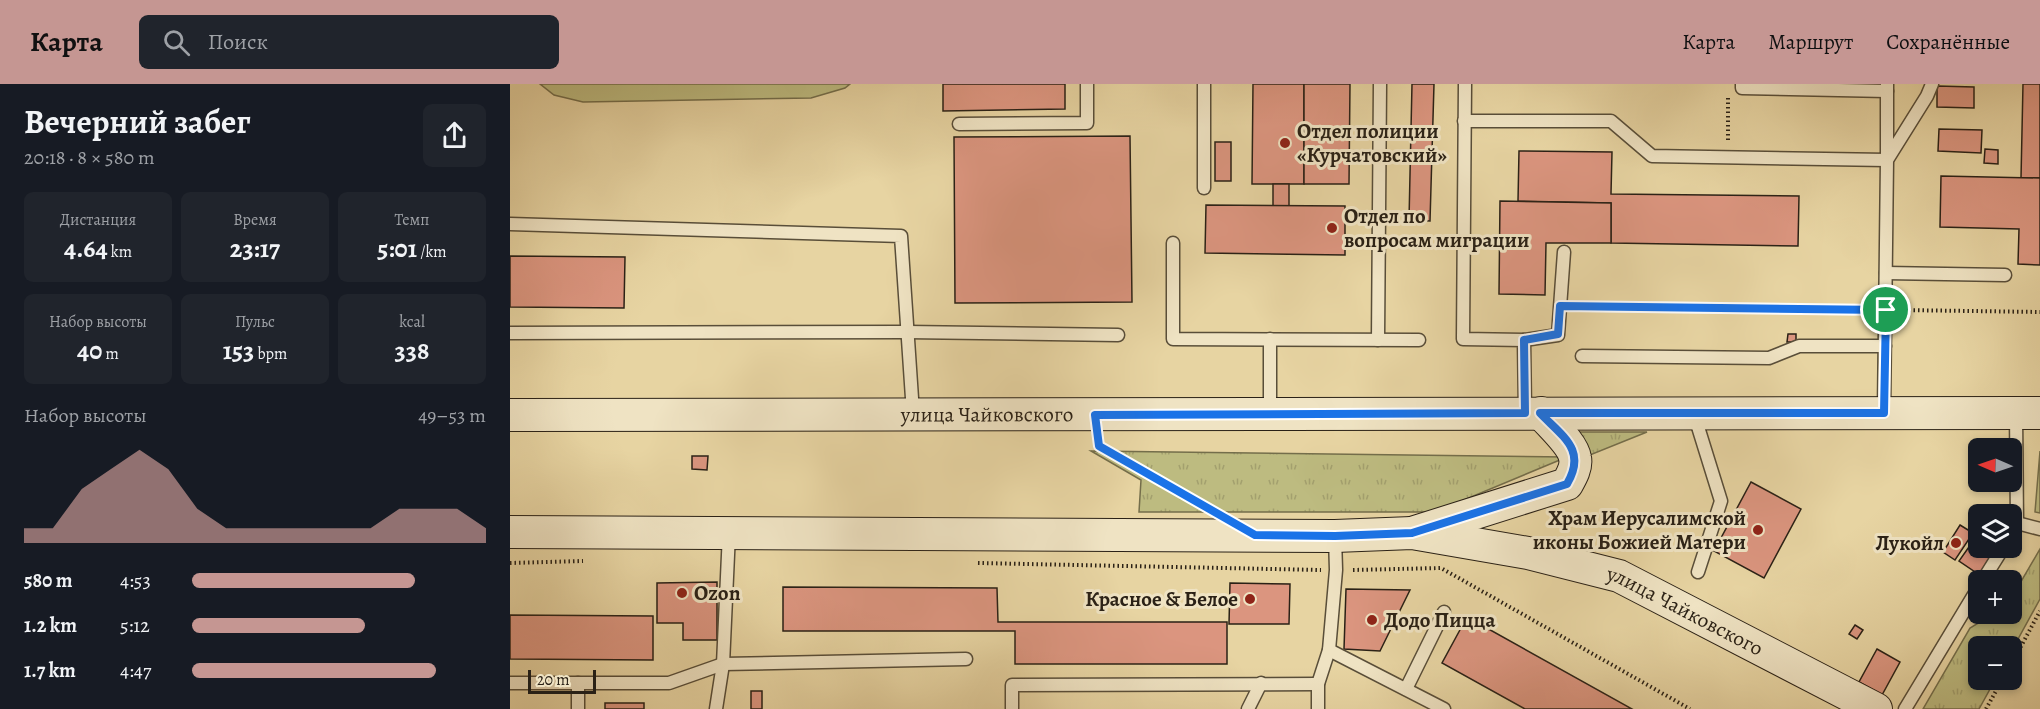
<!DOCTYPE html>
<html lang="ru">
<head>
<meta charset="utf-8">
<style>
	body { margin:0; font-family:Alegreya,serif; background:#20242c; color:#f1f3f6; height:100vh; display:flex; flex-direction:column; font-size:22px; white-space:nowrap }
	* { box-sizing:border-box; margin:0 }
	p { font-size:20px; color:#9ea1a6 }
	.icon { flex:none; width:33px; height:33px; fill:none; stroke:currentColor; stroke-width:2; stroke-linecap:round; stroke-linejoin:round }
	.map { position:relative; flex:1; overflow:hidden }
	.details { display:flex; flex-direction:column; background:#171b24; width:510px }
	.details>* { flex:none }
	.needle { width:39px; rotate:272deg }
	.buttons { position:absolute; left:1458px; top:354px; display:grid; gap:12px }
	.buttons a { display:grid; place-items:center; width:54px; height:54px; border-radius:9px; background:#171b24; box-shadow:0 3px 9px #0003; font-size:30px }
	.scale { position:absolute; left:18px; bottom:15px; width:68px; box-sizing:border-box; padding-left:6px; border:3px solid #2a2116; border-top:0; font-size:16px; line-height:21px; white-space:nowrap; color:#2a2116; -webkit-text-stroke:4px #efe3c3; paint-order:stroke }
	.pin { position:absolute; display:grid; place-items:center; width:51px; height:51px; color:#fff; margin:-26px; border:3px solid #fff; border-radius:50%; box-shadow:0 2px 6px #0007 }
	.round { display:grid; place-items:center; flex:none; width:63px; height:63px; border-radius:9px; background:#20242c }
	.overview { display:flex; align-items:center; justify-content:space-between; height:102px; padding:0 24px }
	h1 { font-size:33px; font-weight:700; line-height:45px }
	.metrics { display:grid; grid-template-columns:repeat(3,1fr); gap:9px; height:102px; padding:6px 24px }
	.metrics div { display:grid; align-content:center; border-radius:9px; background:#20242c; text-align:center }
	.metrics b { font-size:26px; font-weight:700 }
	.metrics small { font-size:16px; font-weight:400 }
	.metrics p { font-size:16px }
	.chart { height:168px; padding:12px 24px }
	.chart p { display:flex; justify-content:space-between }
	.chart svg { width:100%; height:108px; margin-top:6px; fill:#c59692; opacity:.7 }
	ul { padding:0 24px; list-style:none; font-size:20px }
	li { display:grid; grid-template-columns:96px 72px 1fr; align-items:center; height:45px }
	li i { height:15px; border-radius:8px; background:#c59692 }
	header { display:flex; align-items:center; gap:36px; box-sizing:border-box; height:84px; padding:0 30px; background:#c59692; color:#111 }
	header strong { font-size:28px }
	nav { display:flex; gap:33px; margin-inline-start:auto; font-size:21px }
	.search { width:420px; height:54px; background:#20242c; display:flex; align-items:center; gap:15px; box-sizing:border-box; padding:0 21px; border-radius:9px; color:#9ea1a6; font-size:22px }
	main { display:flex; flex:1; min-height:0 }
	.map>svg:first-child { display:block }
</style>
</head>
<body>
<header>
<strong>Карта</strong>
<div class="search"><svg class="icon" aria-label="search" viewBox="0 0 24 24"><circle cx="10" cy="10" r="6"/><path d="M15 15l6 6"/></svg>Поиск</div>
<nav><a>Карта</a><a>Маршрут</a><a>Сохранённые</a></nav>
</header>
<main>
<section class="details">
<div class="overview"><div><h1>Вечерний забег</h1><p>20:18 · 8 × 580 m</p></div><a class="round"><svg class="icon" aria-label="share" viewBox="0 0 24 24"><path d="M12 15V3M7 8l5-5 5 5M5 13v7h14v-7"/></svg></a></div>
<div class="metrics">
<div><p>Дистанция</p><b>4.64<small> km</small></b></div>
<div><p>Время</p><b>23:17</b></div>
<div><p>Темп</p><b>5:01<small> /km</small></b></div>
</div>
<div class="metrics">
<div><p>Набор высоты</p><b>40<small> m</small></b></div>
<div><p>Пульс</p><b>153<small> bpm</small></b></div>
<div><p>kcal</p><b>338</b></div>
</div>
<div class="chart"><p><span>Набор высоты</span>49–53 m</p>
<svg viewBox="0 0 160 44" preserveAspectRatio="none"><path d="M0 44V38L10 38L20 22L30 14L40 6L50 14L60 30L70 38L80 38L90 38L100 38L110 38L120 38L130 30L140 30L150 30L160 38V44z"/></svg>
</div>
<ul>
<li><b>580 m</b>4:53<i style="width:76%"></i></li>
<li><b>1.2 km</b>5:12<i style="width:59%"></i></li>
<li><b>1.7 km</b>4:47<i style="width:83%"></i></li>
</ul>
</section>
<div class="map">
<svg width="1530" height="625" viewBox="0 0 1530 625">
	<defs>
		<pattern id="grass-tufts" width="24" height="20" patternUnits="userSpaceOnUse" patternTransform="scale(1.5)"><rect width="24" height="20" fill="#bdbb80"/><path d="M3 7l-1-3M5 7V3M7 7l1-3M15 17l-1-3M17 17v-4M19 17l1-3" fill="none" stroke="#a3a06e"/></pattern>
	</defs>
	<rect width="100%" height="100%" fill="#e7d4a2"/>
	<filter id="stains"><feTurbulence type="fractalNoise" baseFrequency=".00333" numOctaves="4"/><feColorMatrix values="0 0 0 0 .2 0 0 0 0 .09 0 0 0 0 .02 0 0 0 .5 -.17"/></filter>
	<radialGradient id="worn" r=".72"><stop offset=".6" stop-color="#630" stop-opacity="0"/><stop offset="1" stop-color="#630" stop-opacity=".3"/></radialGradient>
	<g fill="url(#grass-tufts)" stroke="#746e4b" stroke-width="1.5">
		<polygon points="1070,348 1137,348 1075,373"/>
		<polygon points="581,367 1057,373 925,428 629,428 631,396"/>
		<polygon points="1530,367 1530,429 1525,428"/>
		<polygon points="1530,465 1530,515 1502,566 1502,562 1468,562 1468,596 1485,596 1469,625 1413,625 1460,544 1483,530 1502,530 1502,513"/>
	</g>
	<polygon fill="#bdbb80" stroke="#746e4b" stroke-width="1.5" points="30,0 340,0 335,4 301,14 73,18 44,11"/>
	<g fill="#db957f" stroke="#2a2116" stroke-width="1.5">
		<polygon points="433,0 555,0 555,25 433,27"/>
		<polygon points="743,0 794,0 794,100 742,100"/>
		<polygon points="794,0 840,0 839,100 794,100"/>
		<polygon points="902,0 924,0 920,137 899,136"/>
		<polygon points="1513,0 1530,0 1530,94 1511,94"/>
		<polygon points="1427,2 1464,3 1464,24 1427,23"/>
		<polygon points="1429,45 1472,46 1471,69 1428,67"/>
		<polygon points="620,52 622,218 445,219 444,53"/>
		<rect x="705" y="58" width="16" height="39"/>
		<polygon points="1475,65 1488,66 1488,80 1474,79"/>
		<polygon points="1009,67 1102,68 1101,110 1289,112 1288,162 1101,159 1101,119 1008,117"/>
		<polygon points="1431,92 1530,94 1530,181 1508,180 1509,145 1430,143"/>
		<rect x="763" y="100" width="16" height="22"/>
		<polygon points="990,117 1101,119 1101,159 1036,159 1035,211 989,210"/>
		<polygon points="696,121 835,122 835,171 695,169"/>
		<polygon points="0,172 115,173 114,224 0,223"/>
		<polygon points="1278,250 1286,250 1286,258 1277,258"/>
		<polygon points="182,372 198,372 197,386 182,385"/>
		<polygon points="1241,398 1291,425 1254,494 1204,467"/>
		<polygon points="1450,441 1463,449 1445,476 1433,468"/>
		<polygon points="1466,453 1468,454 1468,464 1482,464 1494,472 1477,496 1449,477"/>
		<polygon points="207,498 207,556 173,556 173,539 147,539 147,499"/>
		<polygon points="720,499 780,500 779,540 719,540"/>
		<polygon points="273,503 487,504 488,538 717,538 717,580 505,580 505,547 273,547"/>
		<polygon points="836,505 900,506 870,567 834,565"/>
		<polygon points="0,531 143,532 143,576 0,575"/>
		<polygon points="957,533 1122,625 1015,625 932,579"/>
		<polygon points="1345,541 1353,546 1347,555 1339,550"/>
		<polygon points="1367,565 1390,578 1372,611 1349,598"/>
		<rect x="241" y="607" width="11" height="18"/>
		<rect x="95" y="619" width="39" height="6"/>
	</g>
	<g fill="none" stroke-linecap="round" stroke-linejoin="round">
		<defs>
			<g id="service">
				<polyline points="694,0 694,104"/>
				<polyline points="955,0 953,255 1014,256 1015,328"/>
				<polyline points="1232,0 1232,4 1377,7"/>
				<polyline points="954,37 1101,37 1142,72 1377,76 1377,0"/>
				<polyline points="449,40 577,39 577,0"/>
				<polyline points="0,140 391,152 403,329"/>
				<polyline points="663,159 663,255 909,256"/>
				<polyline points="1376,189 1495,191"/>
				<polyline points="0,249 397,248 608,251"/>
				<polyline points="868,256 870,0"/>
				<polyline points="1014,256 1048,251 1054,168"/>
				<polyline points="1072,272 1259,274 1289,262 1375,262"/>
				<polyline points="760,328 760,255"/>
				<polyline points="1374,328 1377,76 1417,12 1422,0"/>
				<polyline points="1184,330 1211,417 1188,488"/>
				<polyline points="1507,439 1530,445"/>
				<polyline points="1502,449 1507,439 1506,329"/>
				<polyline points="1473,496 1493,464"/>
				<polyline points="819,566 934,625"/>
				<polyline points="0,599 159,599 213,580 456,575"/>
				<polyline points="68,599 68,625"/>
				<polyline points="896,605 934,528"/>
				<polyline points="206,625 213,580 219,449"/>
				<polyline points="502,625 502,601 808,600"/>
				<polyline points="738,625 751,599"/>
				<polyline points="808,625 808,600 819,566 826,486 825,453"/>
				<polyline points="1395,625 1468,504"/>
			</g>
			<g id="secondary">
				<path id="s1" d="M0,331l1530,-2"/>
				<path id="s2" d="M0,448l825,4 77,-3 116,20 91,23 257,133"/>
				<path d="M905,448l152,-48c4,-7 10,-17 8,-26 -2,-14 -25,-34 -34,-45"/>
			</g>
		</defs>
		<use href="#service" stroke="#594e39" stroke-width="15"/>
		<use href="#secondary" stroke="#2a2116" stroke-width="34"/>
		<g stroke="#2a2116" stroke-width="4" stroke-dasharray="1.5 3" stroke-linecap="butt">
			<polyline points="1218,56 1218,13"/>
			<polyline points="1066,222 1358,226"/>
			<polyline points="1390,226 1530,228"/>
			<polyline points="588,355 589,362 696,423"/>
			<polyline points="0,479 73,477"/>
			<polyline points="468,479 811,486"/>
			<polyline points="843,486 931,484 1180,625"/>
			<polyline points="1502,579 1530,527"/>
			<polyline points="1476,625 1492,596"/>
		</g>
		<use href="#service" stroke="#efe3c3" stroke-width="12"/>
		<use href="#secondary" stroke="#efe3c3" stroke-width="32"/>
	</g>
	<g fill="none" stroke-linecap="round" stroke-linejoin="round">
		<defs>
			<path id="route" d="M1050,222l326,4 -2,103h-344c23,24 47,37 27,71l-155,49 -77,3 -80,-1 -156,-89 -4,-31 430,-2 -1,-73 34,-6z"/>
		</defs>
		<use href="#route" stroke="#fff" stroke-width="12"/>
		<use href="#route" stroke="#1a73e8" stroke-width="8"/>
	</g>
	<g fill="#8f2418" stroke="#efe3c3" stroke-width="2">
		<circle cx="775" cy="59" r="6"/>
		<circle cx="822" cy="144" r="6"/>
		<circle cx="1248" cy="446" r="6"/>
		<circle cx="1446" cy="459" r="6"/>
		<circle cx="172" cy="509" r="6"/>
		<circle cx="740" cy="515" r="6"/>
		<circle cx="862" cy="536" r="6"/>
	</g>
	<g text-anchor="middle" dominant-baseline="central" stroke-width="6" stroke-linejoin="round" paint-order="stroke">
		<g font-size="21" font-weight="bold" fill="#2a2116" stroke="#efe3c3" text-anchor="start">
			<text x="787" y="47">Отдел полиции<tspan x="787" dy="24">«Курчатовский»</tspan></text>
			<text x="834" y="132">Отдел по<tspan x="834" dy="24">вопросам миграции</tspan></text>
			<text x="1236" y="434" text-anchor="end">Храм Иерусалимской<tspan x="1236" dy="24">иконы Божией Матери</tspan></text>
			<text x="1434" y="459" text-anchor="end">Лукойл</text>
			<text x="184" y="509">Ozon</text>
			<text x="728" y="515" text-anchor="end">Красное &amp; Белое</text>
			<text x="874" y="536">Додо Пицца</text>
		</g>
		<g font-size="21" fill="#2a2116" stroke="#efe3c3">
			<text stroke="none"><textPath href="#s1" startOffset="477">улица Чайковского</textPath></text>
			<text stroke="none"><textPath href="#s2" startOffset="1188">улица Чайковского</textPath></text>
		</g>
	</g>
	<rect width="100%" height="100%" filter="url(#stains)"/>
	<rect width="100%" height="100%" fill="url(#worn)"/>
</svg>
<div class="buttons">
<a><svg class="needle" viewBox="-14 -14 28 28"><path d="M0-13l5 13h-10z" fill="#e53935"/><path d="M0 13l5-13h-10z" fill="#9ea1a6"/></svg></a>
<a><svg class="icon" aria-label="layers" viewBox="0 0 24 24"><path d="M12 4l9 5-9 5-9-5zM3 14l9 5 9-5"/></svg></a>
<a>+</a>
<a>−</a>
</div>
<div class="scale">20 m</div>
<div class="pin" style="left:1376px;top:226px;background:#1e9e55"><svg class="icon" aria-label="arrive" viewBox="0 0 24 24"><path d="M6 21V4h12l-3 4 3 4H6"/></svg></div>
</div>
</main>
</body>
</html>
